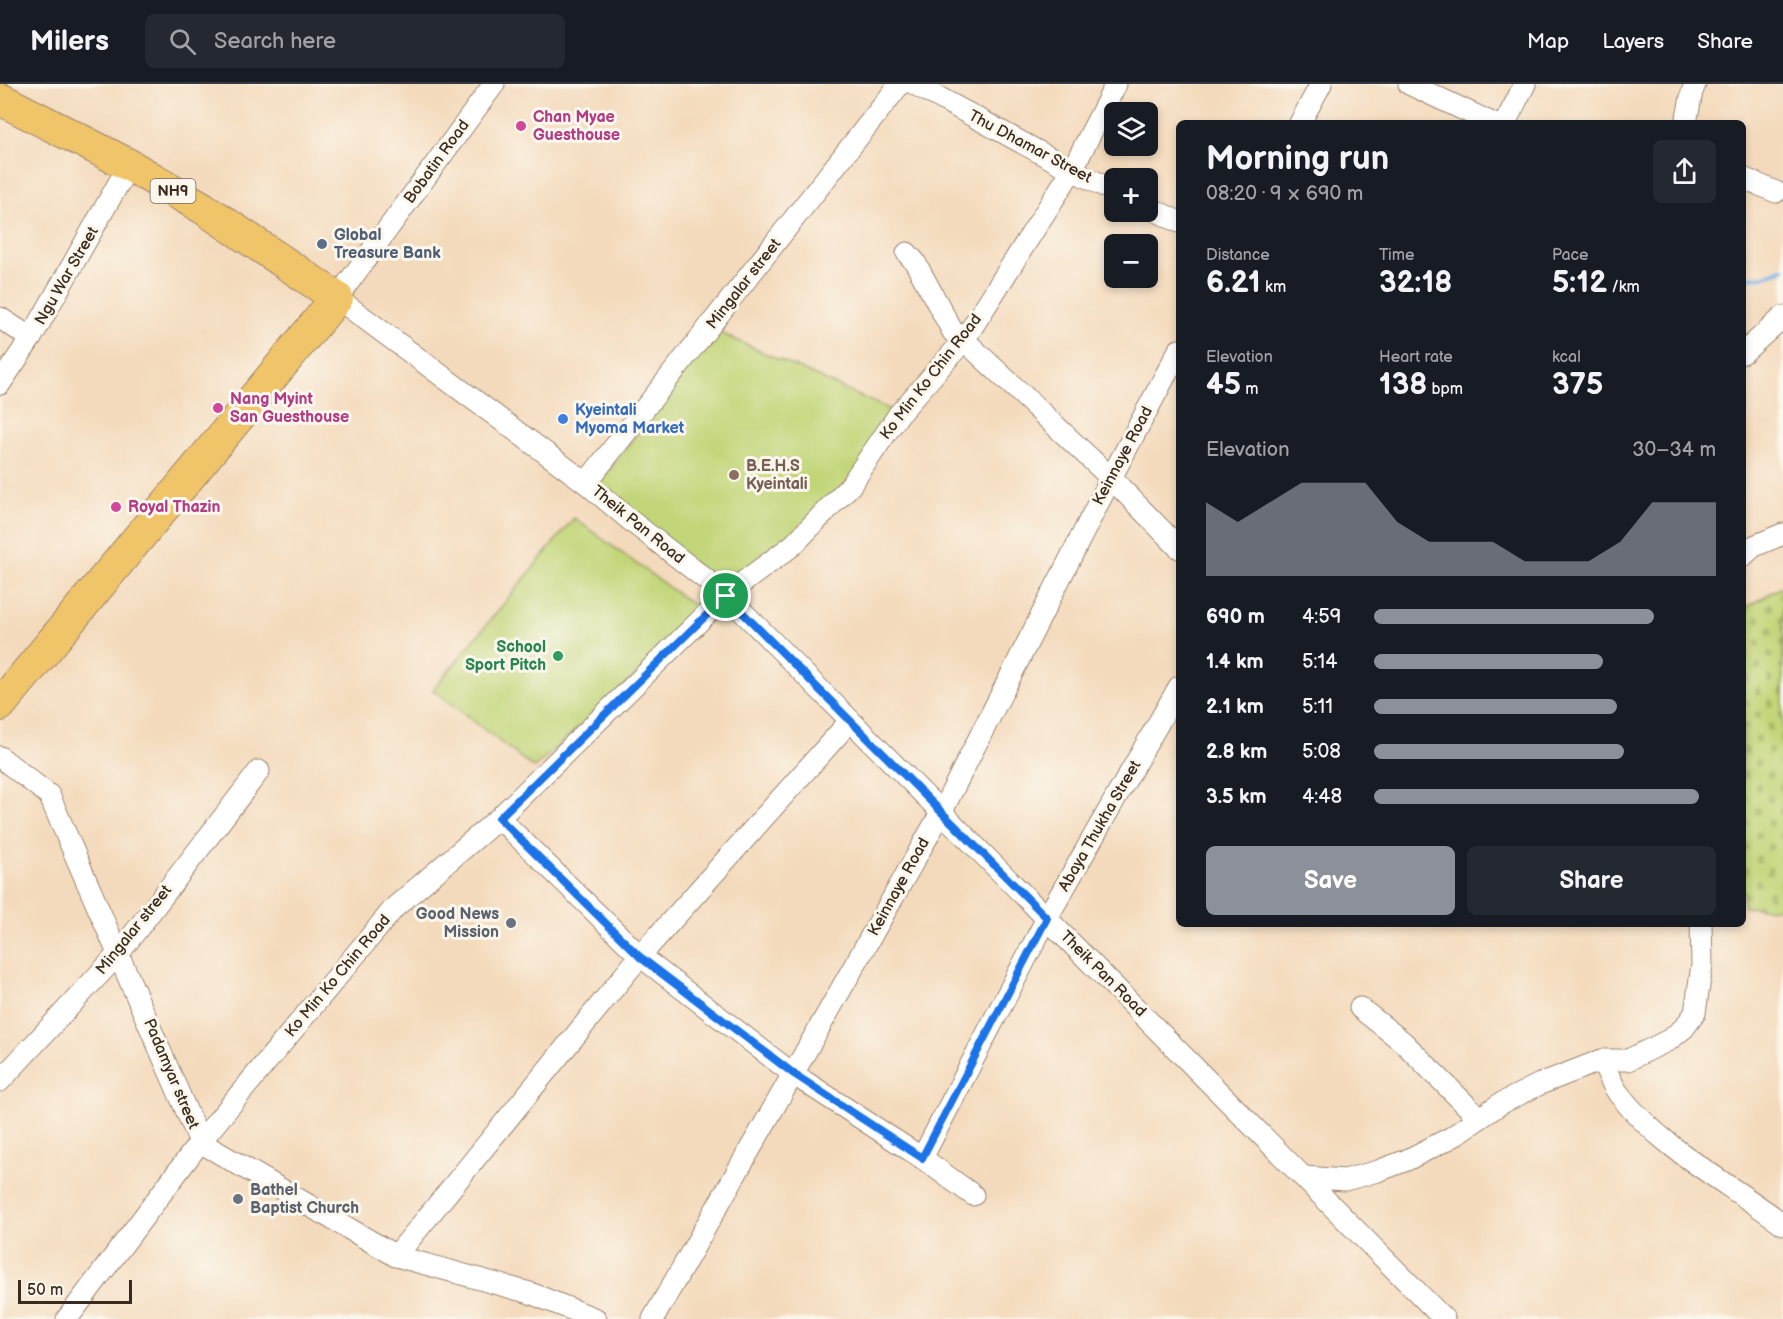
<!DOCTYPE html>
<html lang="en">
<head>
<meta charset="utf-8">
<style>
	body { margin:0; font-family:"Balsamiq Sans",sans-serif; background:#242831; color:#f1f3f6; height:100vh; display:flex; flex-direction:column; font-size:22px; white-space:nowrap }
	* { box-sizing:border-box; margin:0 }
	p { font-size:20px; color:#9ea1a6 }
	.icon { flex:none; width:33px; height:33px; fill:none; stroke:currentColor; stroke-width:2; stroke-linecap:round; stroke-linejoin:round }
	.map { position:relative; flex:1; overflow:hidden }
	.details { position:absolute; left:1176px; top:36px; width:570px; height:807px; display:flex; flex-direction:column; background:#171b24; border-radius:9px; box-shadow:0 3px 9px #0003 }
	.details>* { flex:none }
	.buttons { position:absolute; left:1104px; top:18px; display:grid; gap:12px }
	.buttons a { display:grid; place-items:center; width:54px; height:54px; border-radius:9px; background:#171b24; box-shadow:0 3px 9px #0003; font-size:30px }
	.scale { position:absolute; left:18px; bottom:15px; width:114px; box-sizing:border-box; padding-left:6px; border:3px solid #3b2a1e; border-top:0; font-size:16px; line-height:21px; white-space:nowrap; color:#3b2a1e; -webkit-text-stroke:4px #fbf7ec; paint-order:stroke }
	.pin { position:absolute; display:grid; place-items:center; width:51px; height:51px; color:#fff; margin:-26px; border:3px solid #fff; border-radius:50%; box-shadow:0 2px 6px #0007 }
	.round { display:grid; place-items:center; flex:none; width:63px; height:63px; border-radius:9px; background:#242831 }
	.overview { display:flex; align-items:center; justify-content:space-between; height:102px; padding:0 30px }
	h1 { font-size:33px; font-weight:600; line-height:45px }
	.stats { display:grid; grid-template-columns:repeat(3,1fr); gap:9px; height:102px; padding:6px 30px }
	.stats div { display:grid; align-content:center }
	.stats b { font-size:30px; font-weight:600 }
	.stats small { font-size:16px; font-weight:400 }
	.stats p { font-size:16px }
	.chart { height:168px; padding:12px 30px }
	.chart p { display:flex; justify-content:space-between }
	.chart svg { width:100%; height:108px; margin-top:6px; fill:#8c9099; opacity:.7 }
	.button { display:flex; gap:12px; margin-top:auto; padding:12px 30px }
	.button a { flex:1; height:69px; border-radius:9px; background:#8c9099; color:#fff; font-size:24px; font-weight:600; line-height:69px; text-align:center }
	.button a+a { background:#242831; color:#f1f3f6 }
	ul { padding:0 30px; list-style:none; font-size:20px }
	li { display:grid; grid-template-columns:96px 72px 1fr; align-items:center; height:45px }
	li i { height:15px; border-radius:8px; background:#8c9099 }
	header { display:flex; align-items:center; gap:36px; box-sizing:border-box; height:84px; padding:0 30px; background:#171b24; border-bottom:2px solid #363941 }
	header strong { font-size:28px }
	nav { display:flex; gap:33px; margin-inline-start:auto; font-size:21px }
	.search { width:420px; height:54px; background:#242831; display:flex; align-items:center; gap:15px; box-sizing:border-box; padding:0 21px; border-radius:9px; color:#9ea1a6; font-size:22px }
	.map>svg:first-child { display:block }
</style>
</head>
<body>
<header>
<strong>Milers</strong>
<div class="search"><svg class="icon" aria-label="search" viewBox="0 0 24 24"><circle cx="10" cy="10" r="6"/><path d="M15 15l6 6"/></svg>Search here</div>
<nav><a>Map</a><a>Layers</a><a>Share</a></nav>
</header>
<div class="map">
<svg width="1783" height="1235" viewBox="0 0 1783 1235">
	<defs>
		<pattern id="cemetery-stones" width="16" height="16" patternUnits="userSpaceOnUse" patternTransform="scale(1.5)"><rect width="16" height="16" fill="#c2d578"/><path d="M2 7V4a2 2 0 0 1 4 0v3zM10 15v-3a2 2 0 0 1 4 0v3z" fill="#a8b767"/></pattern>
	</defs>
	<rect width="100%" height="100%" fill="#fbf7ec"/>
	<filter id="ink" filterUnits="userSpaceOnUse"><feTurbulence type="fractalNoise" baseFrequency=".0167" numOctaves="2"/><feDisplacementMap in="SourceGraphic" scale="12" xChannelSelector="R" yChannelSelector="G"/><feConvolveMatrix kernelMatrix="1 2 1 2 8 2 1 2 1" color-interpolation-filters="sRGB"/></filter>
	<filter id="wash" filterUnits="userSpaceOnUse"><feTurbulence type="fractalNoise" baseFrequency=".008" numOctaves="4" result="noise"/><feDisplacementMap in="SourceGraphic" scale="24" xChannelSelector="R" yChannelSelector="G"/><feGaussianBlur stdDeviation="1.35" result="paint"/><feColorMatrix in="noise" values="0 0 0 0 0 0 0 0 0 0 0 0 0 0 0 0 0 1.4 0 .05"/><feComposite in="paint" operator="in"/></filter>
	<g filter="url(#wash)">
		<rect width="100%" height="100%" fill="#f4dabc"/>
		<polygon fill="url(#cemetery-stones)" stroke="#7e804b" stroke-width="1.5" points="1783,502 1783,825 1743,823 1743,525"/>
		<g fill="#c2d578" stroke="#7e804b" stroke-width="1.5">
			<polygon points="716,247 895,328 850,402 737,512 595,404"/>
			<polygon points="574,434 704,529 534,684 433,606"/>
		</g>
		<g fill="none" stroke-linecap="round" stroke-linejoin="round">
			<polyline stroke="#72b1e5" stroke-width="4.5" points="1743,194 1762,193 1783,185"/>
		</g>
	</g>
	<g filter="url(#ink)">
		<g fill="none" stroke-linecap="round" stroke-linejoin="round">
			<defs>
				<g id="minor">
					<polyline points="494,0 337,214 586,399 631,437 726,511 1444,1235"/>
					<polyline points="914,0 1072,86 1114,107"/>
					<polyline points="1409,0 1492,39"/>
					<polyline points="1300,39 1321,0"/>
					<polyline points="1505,39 1525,0"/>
					<polyline points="1686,39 1692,8 1695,0"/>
					<polyline points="1743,94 1776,108"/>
					<polyline points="1148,123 1179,138"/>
					<polyline points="907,169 915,178 953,248 964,256 1111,394 1179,464"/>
					<polyline points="0,234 31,254"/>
					<polyline points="1743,269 1783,233"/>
					<polyline points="0,300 31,254 129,81"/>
					<polyline points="586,399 900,0"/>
					<polyline points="1743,472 1754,462 1783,450"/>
					<polyline points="0,673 49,711 200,1058 396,1172 530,1209 596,1235"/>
					<polyline points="499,734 640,872 793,990 922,1074 973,1111"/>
					<polyline points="1360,924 1403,958 1479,1034"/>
					<path d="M1602,976c5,11 9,23 16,33 43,56 109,89 165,131"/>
					<polyline points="0,997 119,869 259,687"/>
					<polyline points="922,1074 1047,834 1179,603"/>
					<polyline points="1304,1093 1345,1096 1378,1087 1407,1076 1452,1053 1500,1020 1540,1000 1602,976 1628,976 1669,956 1684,944 1695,929 1702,881 1701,840"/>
					<polyline points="396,1172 640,872 850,637"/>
					<polyline points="67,1235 200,1058 395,823 499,734 726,511 793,461 850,402 899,330 964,256 1072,86 1116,0"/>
					<polyline points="653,1235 793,990 942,727 1111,394 1179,266"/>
				</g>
				<polyline id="highway" points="0,15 129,81 203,124 337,214 0,621"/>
			</defs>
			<use href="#minor" stroke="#98826d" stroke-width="23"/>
			<use href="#highway" stroke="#98826d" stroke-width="34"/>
			<use href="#minor" stroke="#fff" stroke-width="21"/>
			<use href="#highway" stroke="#f0c469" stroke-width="32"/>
		</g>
	</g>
	<g fill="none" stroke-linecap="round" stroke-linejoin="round" filter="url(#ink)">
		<defs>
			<polygon id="route" points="726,512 1047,834 922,1074 794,990 640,873 499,734"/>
		</defs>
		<use href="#route" stroke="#fff" stroke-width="12"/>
		<use href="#route" stroke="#1a73e8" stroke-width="8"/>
	</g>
	<g fill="#d1479c" stroke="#fbf7ec" stroke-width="2">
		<circle cx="521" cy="42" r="6"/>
		<circle cx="218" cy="324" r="6"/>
		<circle cx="116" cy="423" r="6"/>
	</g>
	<circle fill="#5c6f8a" stroke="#fbf7ec" stroke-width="2" cx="322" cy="160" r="6"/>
	<circle fill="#3f7fe0" stroke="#fbf7ec" stroke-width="2" cx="563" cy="335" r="6"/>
	<circle fill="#8d6e63" stroke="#fbf7ec" stroke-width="2" cx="734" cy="391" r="6"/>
	<circle fill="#2e9e5b" stroke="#fbf7ec" stroke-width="2" cx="558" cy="572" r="6"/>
	<g fill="#6b7280" stroke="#fbf7ec" stroke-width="2">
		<circle cx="511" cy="839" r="6"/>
		<circle cx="238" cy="1115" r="6"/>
	</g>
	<g text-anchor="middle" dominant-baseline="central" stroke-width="6" stroke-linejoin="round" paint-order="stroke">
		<rect fill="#fbf7ec" stroke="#75685c" stroke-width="1.5" x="150.5" y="95" width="45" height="24" rx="4.5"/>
		<g font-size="15" font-weight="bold" fill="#3b2a1e">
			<text x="173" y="107">NH9</text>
		</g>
		<g font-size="16" font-weight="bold" fill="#b23c85" stroke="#fbf7ec" text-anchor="start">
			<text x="533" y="33">Chan Myae<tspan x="533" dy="18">Guesthouse</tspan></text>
			<text x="230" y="315">Nang Myint<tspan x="230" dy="18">San Guesthouse</tspan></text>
			<text x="128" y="423">Royal Thazin</text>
		</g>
		<g font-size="16" fill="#3b2a1e" stroke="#fbf7ec">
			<text transform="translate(1030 63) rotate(28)">Thu Dhamar Street</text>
			<text transform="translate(437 78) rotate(-54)">Bobatin Road</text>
			<text transform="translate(67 192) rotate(-60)">Ngu War Street</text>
			<text transform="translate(744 200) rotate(-52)">Mingalar street</text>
			<text transform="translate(931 293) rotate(-52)">Ko Min Ko Chin Road</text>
			<text transform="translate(1123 372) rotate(-62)">Keinnaye Road</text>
			<text transform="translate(638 441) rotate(39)">Theik Pan Road</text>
			<text transform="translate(1100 742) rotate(-60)">Abaya Thukha Street</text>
			<text transform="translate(899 803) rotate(-61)">Keinnaye Road</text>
			<text transform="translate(134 846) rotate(-51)">Mingalar street</text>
			<text transform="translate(1103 890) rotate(45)">Theik Pan Road</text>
			<text transform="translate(338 892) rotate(-50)">Ko Min Ko Chin Road</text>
			<text transform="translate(171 990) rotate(67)">Padamyar street</text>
		</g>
		<g font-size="16" font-weight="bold" fill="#4e5e75" stroke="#fbf7ec" text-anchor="start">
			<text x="334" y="151">Global<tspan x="334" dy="18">Treasure Bank</tspan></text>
		</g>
		<g font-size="16" font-weight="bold" fill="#366cbe" stroke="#fbf7ec" text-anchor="start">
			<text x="575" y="326">Kyeintali<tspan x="575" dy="18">Myoma Market</tspan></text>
		</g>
		<g font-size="16" font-weight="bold" fill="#785e54" stroke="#fbf7ec" text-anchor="start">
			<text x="746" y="382">B.E.H.S<tspan x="746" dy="18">Kyeintali</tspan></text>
		</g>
		<g font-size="16" font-weight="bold" fill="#27864d" stroke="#fbf7ec" text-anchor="end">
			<text x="546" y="563">School<tspan x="546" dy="18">Sport Pitch</tspan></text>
		</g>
		<g font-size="16" font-weight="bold" fill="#5b616d" stroke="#fbf7ec" text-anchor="end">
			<text x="499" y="830">Good News<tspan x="499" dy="18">Mission</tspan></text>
			<text x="250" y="1106" text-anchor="start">Bathel<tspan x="250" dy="18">Baptist Church</tspan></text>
		</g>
	</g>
</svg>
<div class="buttons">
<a><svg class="icon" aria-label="layers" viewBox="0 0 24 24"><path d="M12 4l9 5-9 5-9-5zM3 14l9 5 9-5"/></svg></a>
<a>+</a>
<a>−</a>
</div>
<div class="scale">50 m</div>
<div class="pin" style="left:726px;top:512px;background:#1e9e55"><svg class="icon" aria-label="arrive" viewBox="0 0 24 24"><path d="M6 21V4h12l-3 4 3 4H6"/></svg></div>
<section class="details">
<div class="overview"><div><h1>Morning run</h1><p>08:20 · 9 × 690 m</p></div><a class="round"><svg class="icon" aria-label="share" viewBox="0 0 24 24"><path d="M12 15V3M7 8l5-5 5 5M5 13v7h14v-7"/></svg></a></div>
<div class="stats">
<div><p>Distance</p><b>6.21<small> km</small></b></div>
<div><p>Time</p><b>32:18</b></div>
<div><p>Pace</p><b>5:12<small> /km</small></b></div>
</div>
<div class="stats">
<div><p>Elevation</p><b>45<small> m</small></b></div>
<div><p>Heart rate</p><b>138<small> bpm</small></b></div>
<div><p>kcal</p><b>375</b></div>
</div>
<div class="chart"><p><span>Elevation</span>30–34 m</p>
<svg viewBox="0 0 160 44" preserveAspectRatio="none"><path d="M0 44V14L10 22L20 14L30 6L40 6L50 6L60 22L70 30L80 30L90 30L100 38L110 38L120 38L130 30L140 14L150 14L160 14V44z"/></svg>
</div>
<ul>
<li><b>690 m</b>4:59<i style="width:82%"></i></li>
<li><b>1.4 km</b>5:14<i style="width:67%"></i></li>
<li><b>2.1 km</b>5:11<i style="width:71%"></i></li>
<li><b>2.8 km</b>5:08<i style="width:73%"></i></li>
<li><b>3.5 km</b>4:48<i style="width:95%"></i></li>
</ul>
<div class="button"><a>Save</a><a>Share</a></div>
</section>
</div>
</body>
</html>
